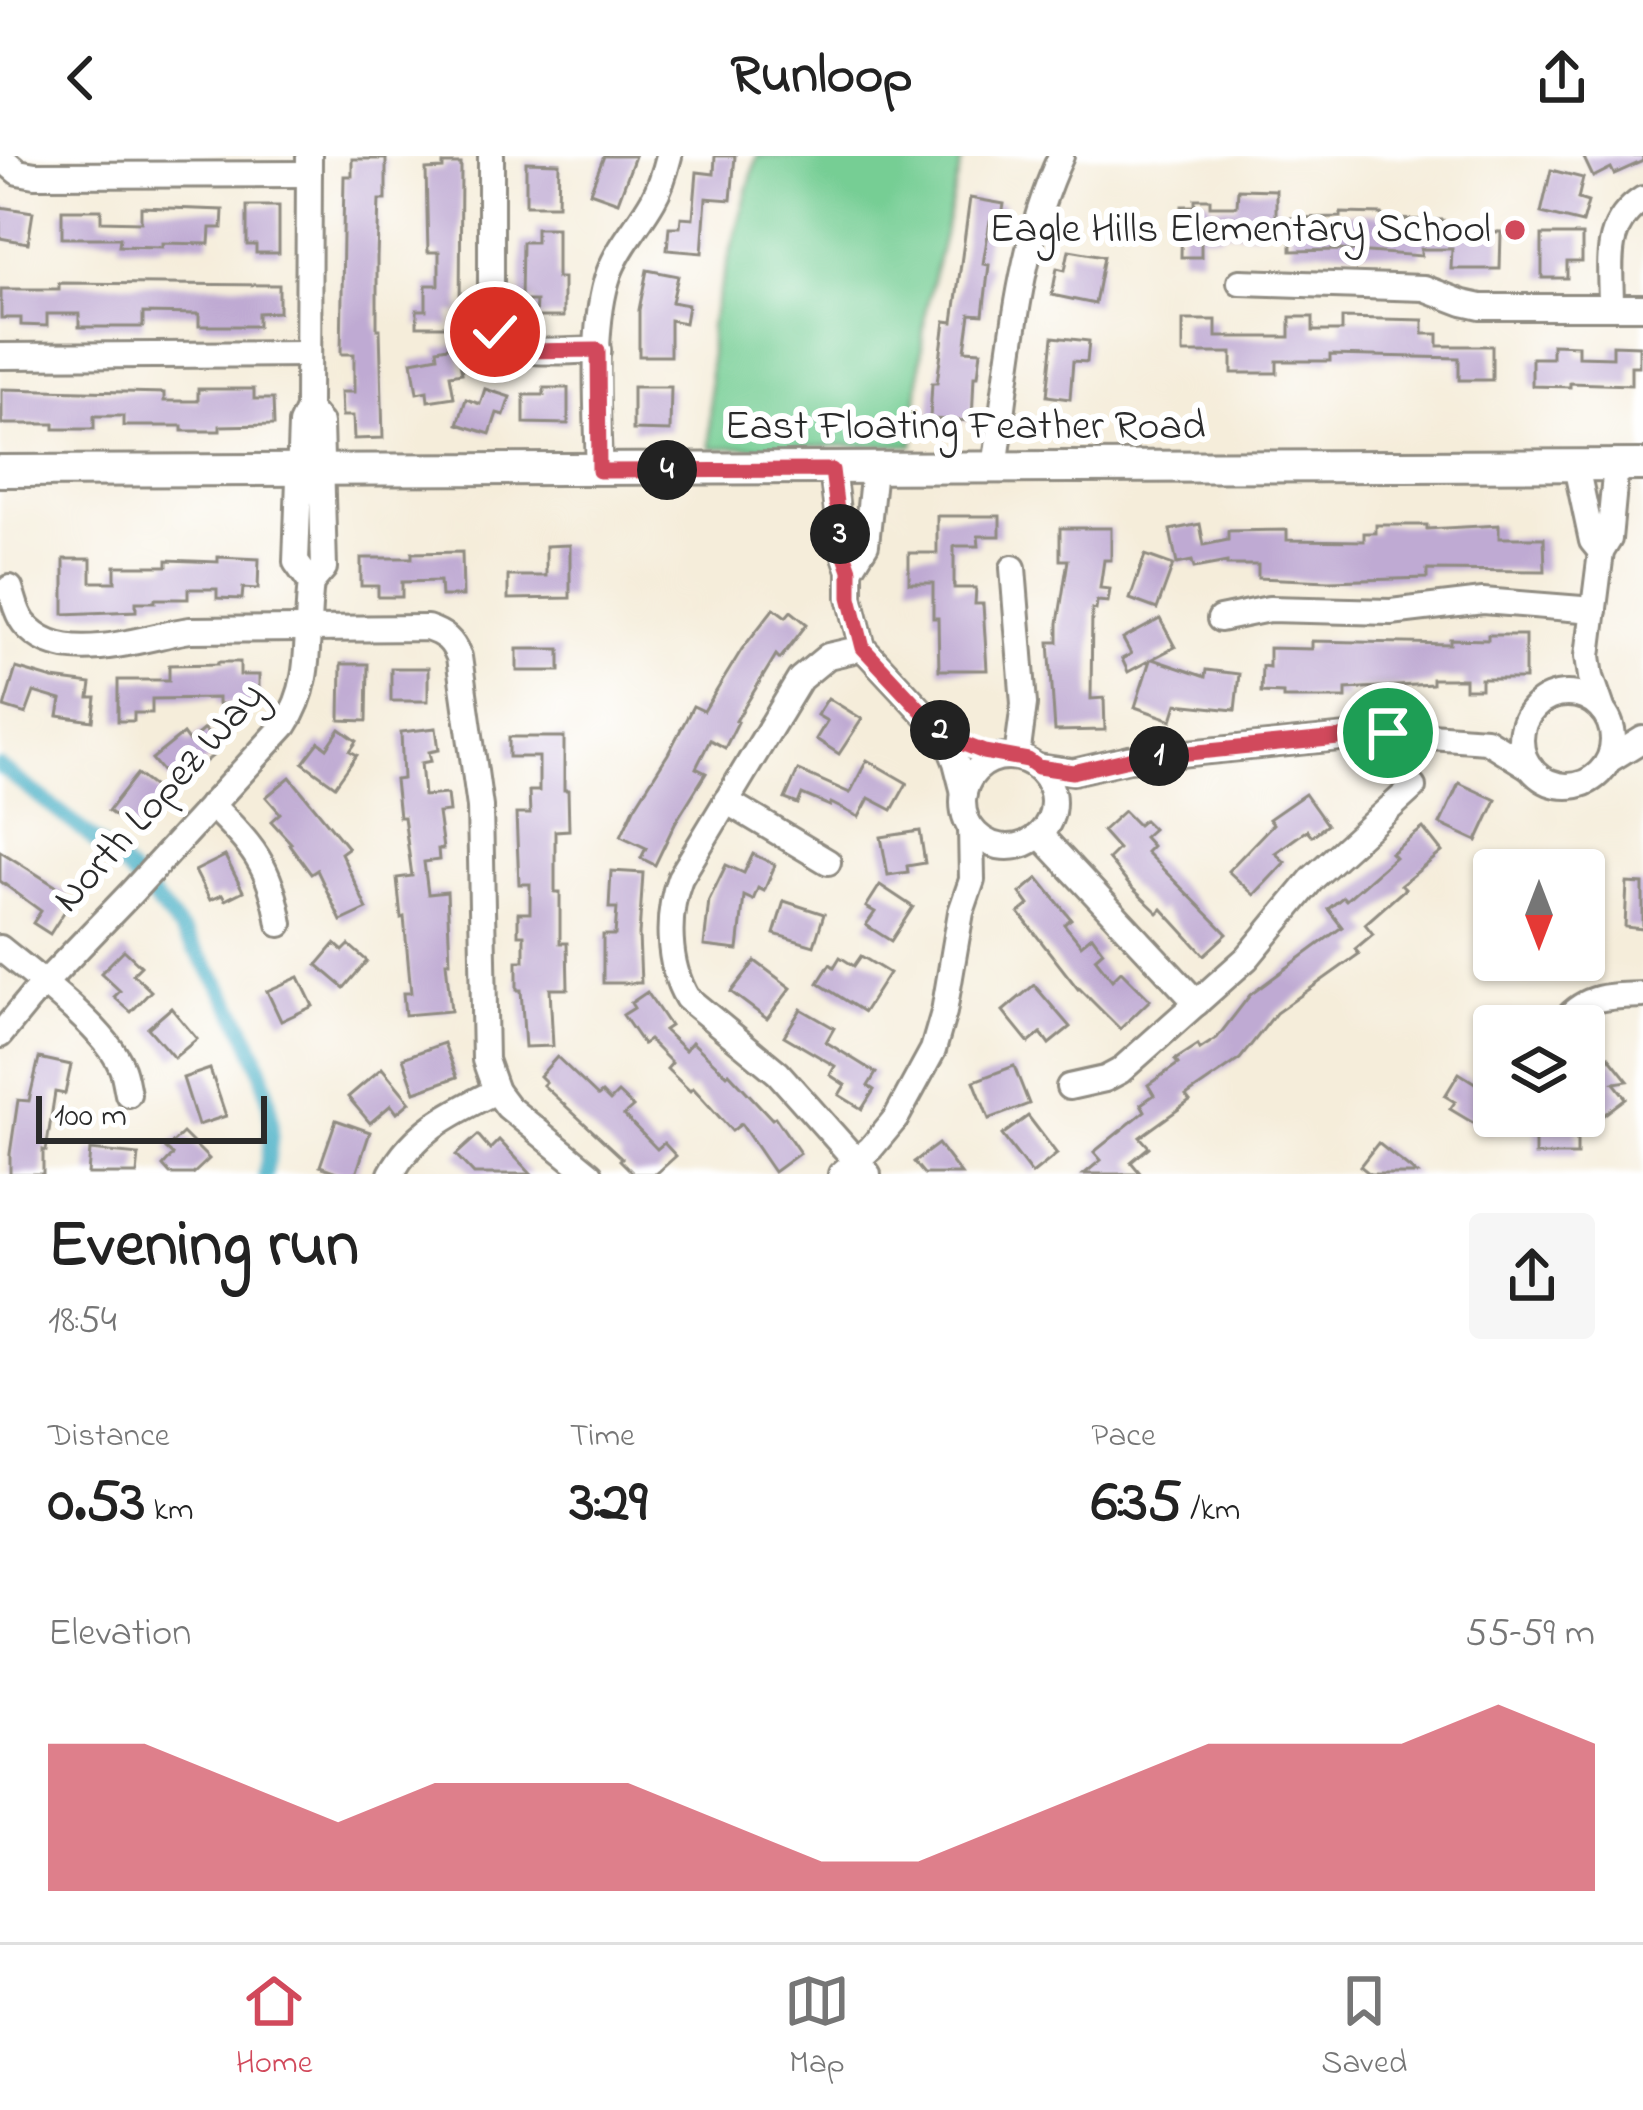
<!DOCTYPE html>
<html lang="en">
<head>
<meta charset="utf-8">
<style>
	body { margin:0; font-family:"Indie Flower",sans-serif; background:#f6f6f6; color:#222; height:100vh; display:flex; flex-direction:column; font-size:45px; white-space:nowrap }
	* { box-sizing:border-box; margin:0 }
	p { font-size:39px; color:#767676 }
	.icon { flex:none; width:66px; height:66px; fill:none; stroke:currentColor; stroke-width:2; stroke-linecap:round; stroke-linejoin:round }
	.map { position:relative; height:1018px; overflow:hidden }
	.side { display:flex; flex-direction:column; background:#fff; flex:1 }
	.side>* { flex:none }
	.needle { width:78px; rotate:180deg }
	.fabs { position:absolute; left:1473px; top:693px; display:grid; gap:24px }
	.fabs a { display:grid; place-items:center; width:132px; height:132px; border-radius:12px; background:#fff; box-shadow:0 3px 9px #0004; font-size:60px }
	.scale { position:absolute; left:36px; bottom:30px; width:231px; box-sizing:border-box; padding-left:12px; border:6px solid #2b2b2b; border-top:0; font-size:33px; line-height:42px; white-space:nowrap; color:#2b2b2b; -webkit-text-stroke:9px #fff; paint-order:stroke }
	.pin { position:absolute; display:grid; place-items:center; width:102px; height:102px; color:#fff; margin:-51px; border:6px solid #fff; border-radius:50%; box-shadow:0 3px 12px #0007 }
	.km { position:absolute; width:60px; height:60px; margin:-30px; border-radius:50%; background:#222; color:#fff; font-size:33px; line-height:60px; text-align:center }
	.round { display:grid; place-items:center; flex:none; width:126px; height:126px; border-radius:12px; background:#f6f6f6 }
	.headline { display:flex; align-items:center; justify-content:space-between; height:204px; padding:0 48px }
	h1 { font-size:66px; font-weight:700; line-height:90px }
	.metrics { display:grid; grid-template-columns:repeat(3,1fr); gap:18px; height:204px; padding:12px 48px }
	.metrics div { display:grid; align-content:center }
	.metrics b { font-size:60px; font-weight:700 }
	.metrics small { font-size:33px; font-weight:400 }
	.metrics p { font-size:33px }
	.chart { height:336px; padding:24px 48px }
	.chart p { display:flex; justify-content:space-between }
	.chart svg { width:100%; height:216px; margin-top:12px; fill:#d1495b; opacity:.7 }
	header { display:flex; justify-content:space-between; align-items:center; height:156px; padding:0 48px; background:#fff; font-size:54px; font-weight:700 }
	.menu { display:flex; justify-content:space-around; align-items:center; height:168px; border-top:3px solid #e0e0e0; background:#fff; font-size:33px; color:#767676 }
	.menu a { display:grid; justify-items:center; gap:6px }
	.menu .selected { color:#d1495b }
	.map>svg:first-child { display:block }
</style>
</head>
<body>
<header><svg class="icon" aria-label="back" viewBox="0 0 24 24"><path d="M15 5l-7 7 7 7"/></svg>Runloop<svg class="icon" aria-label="share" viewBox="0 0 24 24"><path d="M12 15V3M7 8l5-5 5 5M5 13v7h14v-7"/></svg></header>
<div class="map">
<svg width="1643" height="1018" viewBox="0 0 1643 1018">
	<rect width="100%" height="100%" fill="#fff"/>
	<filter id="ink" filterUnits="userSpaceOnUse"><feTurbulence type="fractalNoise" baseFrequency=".00833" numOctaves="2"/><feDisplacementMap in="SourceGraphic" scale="24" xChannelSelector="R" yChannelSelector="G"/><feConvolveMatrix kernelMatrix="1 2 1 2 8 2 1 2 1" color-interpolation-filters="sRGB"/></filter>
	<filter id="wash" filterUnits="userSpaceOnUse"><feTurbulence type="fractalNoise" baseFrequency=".004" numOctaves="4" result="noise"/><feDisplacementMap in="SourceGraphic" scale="48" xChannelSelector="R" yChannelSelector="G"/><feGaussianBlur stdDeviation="2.7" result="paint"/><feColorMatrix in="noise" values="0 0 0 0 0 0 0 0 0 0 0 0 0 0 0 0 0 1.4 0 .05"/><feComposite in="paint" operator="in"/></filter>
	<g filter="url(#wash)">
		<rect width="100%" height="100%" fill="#f5edda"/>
		<polygon fill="#76ce94" stroke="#507c60" stroke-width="3" points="757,0 963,0 925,156 913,289 710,292 710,170"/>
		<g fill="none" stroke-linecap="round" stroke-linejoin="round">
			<path stroke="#45aec4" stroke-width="16" d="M0,611c34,26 70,51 102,80 69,62 162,176 169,272 1,18 -2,37 -6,55"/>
		</g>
		<g id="blocks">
			<g fill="#bfaad3">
				<polygon points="604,0 635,0 618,46 590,36"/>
				<polygon points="715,0 735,0 731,44 706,42 702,97 667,94 669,71 680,71 681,61 693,62 697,16 714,18"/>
				<polygon points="1583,0 1643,0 1643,5 1614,18 1611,12 1593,21"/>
				<polygon points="352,3 386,3 386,44 379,44 377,102 377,173 380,173 383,282 354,283 353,260 342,260 341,236 354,236 354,198 341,198 344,20 352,20"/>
				<polygon points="526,6 559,7 558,49 526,49"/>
				<polygon points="443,8 461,8 460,157 450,157 450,170 417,170 417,154 426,154 426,129 439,129 439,96 428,96 426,14 443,13"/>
				<polygon points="1551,14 1583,22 1578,43 1588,46 1582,67 1541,57"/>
				<polygon points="1238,33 1276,34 1276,68 1260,68 1260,77 1222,76 1222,80 1201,79 1201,101 1181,101 1182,50 1195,50 1195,43 1210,43 1210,50 1237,50"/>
				<polygon points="970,42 1004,48 1001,67 990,65 983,108 989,109 983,159 970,158 965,194 981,195 978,220 974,220 972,265 930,263 932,227 937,227 945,165 953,166"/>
				<polygon points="247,50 279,50 279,97 256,97 256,89 247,89"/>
				<polygon points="0,51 33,56 28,87 0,82"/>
				<polygon points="141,51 223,54 222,72 210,72 209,88 162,87 162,91 119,90 120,82 62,82 62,54 101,54 101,65 141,66"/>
				<polygon points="1341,57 1382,58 1382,63 1443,64 1443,75 1501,76 1500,113 1451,113 1452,93 1421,93 1421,100 1341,94 1291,95 1291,62 1341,61"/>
				<polygon points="536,72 557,72 557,122 563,122 563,161 535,161 536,145 521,145 522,86 536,86"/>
				<polygon points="1542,79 1582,79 1582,106 1567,106 1567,122 1542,122"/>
				<polygon points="1069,94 1104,100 1095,148 1052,139 1057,112 1065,114"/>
				<polygon points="647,114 678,120 672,146 688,149 685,167 670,164 670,200 639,200 639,154"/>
				<polygon points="59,127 279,129 279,156 258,157 258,170 199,170 199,158 143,157 143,171 79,171 79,158 47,158 47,170 21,169 21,162 1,162 1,133 59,133"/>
				<polygon points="1290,161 1313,161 1313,175 1342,175 1342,162 1423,164 1423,178 1438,178 1438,190 1492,190 1492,224 1459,224 1459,202 1330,199 1330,205 1277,205 1277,217 1232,217 1232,197 1183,197 1183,164 1216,164 1216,181 1290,181"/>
				<polygon points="1053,181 1089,185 1087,206 1073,205 1070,243 1047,240"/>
				<polygon points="1552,188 1578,189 1578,200 1613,201 1613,189 1639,190 1639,210 1631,210 1631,229 1570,227 1570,231 1532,230 1532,202 1552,202"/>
				<polygon points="457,189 462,217 450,219 454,241 428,245 427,235 417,237 412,205 438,200 437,193"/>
				<polygon points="633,231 671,231 670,275 633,274"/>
				<polygon points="544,232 568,232 568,268 524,267 524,239 544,239"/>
				<polygon points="2,233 164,237 164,245 198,245 198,233 254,233 254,243 273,243 274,269 220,270 220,275 182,275 182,270 123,270 123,260 94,260 94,273 54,273 54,268 2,268"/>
				<polygon points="485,233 510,241 504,259 497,257 490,278 458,268 466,243 480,248"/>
				<polygon points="937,360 1000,360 1000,380 978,380 979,390 954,390 954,432 976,432 975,448 983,448 987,514 939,514 938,462 933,462 933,427 909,427 909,397 937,397"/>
				<polygon points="1200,368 1204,389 1228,384 1228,375 1287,374 1287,384 1364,385 1364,377 1376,377 1376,369 1427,369 1427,373 1499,369 1499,382 1544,382 1545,415 1427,414 1427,422 1329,425 1258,422 1258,409 1227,409 1227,406 1194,412 1192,405 1177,408 1170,374"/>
				<polygon points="1060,372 1111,372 1111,404 1104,404 1100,432 1110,433 1108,446 1097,445 1096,454 1092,453 1091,543 1104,542 1105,574 1055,575 1049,486 1058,486 1058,467 1068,404 1060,404"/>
				<polygon points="570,389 570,442 508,443 508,420 546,420 546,390"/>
				<polygon points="462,396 463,440 441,440 440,425 402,426 402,441 378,441 378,430 361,430 361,402 412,402 412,397"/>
				<polygon points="1145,399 1173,409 1157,453 1130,443"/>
				<polygon points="218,401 259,403 258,433 243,432 242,443 217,442 217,433 188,433 188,443 155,443 155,446 136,446 136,455 64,458 64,403 91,403 91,426 115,426 115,410 167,410 167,404 218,406"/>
				<polygon points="774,452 786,461 791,455 807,468 780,503 776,499 736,565 738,566 725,592 710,584 696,612 706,617 675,667 655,709 641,702 646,692 621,680 634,652 668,598 693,550 704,555 742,493"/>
				<polygon points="1160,463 1175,491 1152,503 1205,521 1206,514 1239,518 1235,554 1177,548 1172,564 1135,551 1150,504 1128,516 1122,503 1131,498 1123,483"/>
				<polygon points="1488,479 1525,479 1525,523 1481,523 1481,533 1465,533 1465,523 1432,523 1432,528 1346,533 1346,542 1283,542 1283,537 1261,536 1262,510 1269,511 1269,492 1312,493 1312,485 1450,488 1450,483 1488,484"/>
				<rect x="517" y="493" width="43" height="22"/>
				<polygon points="218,506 240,506 240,519 259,519 259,548 218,548 218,542 152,543 152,557 134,557 134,565 118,565 118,524 169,524 169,509 218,508"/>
				<polygon points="341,508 368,508 367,565 340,564"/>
				<polygon points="16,512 53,523 91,528 89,542 96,542 93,565 58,560 61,544 34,536 26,558 4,551"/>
				<rect x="391" y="512" width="37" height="33"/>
				<polygon points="828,542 862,563 839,598 816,583 827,565 817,559"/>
				<polygon points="436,572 439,594 429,596 431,605 421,607 424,640 447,638 449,656 438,657 443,693 438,693 439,704 424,706 428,738 447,736 450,806 446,806 451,855 405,859 403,837 411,837 404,761 401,762 397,722 412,720 404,661 399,661 395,624 403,623 401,576"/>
				<polygon points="204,573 221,593 175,631 152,603 183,578 189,586"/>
				<polygon points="340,573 357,585 350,595 357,599 335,630 303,607 319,586 327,592"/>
				<polygon points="509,581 564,581 564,634 568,634 569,674 555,675 555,736 560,736 560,787 567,787 568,833 550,833 553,890 525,891 521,834 517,834 517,805 524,805 524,779 518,779 518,757 530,757 530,728 519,728 516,658 530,658 529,635 539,635 539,601 509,601"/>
				<polygon points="867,604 907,627 892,654 869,642 859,661 831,647 830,650 802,638 798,648 785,643 798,614 850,637"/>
				<polygon points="137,618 166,640 138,677 108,655"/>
				<polygon points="290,621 348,692 341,697 367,753 341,765 317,714 311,718 289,688 291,687 271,665 280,657 266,641"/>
				<polygon points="1459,627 1496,644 1477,685 1440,668"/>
				<polygon points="1305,638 1327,669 1312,680 1307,674 1275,697 1285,706 1254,739 1228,715 1273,668 1269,663"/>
				<polygon points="1124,655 1138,669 1144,664 1153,673 1144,681 1152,690 1146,696 1227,778 1204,799 1162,753 1158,757 1130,730 1108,703 1118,693 1102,675"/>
				<polygon points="1423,672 1442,696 1401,729 1405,733 1365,768 1373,778 1355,793 1359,798 1276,857 1240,903 1186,940 1190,945 1140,981 1149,991 1131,1006 1141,1018 1084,1018 1101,1004 1094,996 1145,955 1141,948 1154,939 1148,929 1178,908 1175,904 1198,889 1200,893 1217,882 1250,839 1342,771 1328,753 1343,741 1346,744 1395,701 1391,697"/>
				<polygon points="920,675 925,707 907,710 908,716 888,719 881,681"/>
				<polygon points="0,695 68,738 60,749 66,753 50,778 33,767 41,755 0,725"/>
				<polygon points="753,698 775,709 764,735 758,732 753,744 744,740 738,794 704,790 709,744 726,709 744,717"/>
				<polygon points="225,700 243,735 225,744 222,739 210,744 195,715"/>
				<polygon points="611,715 643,717 639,779 641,827 603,827 603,779 615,779 617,752 609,752"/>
				<polygon points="1038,722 1071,763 1064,768 1081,789 1092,780 1103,795 1095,802 1112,824 1121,815 1150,844 1120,873 1079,832 1078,833 1019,757 1029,749 1020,737"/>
				<polygon points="1627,727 1643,728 1643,773 1625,771"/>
				<polygon points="880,729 913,751 891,785 866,769 875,756 866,751"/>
				<polygon points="784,745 824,758 814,790 774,778"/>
				<polygon points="335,788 343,795 349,789 367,805 344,832 317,809"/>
				<polygon points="124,794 141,810 133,818 151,835 131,856 114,841 120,835 101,817"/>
				<polygon points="861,800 889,817 864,856 818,827 830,808 834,811 840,801 854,810"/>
				<polygon points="755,805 791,832 767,863 731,836"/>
				<polygon points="299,821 313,850 281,865 267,835"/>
				<polygon points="1034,829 1070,871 1049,888 1041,877 1029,887 1003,855"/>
				<polygon points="647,836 670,870 664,874 685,894 692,886 727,919 729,917 772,963 775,961 800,997 774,1016 741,968 732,975 693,932 690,935 667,913 672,907 649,884 643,888 623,859 634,852 631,847"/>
				<polygon points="171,852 197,883 174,902 148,872"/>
				<polygon points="801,853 834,872 826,886 876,917 868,930 874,934 862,953 839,939 845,929 830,919 835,910 784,880"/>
				<polygon points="444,887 457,921 415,936 403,902"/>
				<polygon points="1608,900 1628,925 1614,927 1626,942 1597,964 1584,947 1584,942 1591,937 1584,928 1584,919"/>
				<polygon points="557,901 598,940 602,937 610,945 618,937 633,951 624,959 657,993 664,987 676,1000 656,1018 634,1018 620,1004 622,1002 543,929 546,926 540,920"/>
				<polygon points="39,902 71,909 65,938 55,936 46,995 43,994 43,1018 10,1018 10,998 18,944 29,945"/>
				<polygon points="1014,910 1029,948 989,963 974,925"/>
				<polygon points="382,912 410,946 397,957 391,949 370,967 348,941"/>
				<polygon points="210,913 226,960 198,969 183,922"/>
				<polygon points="1459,917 1494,939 1494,960 1501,960 1490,977 1450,953 1455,946 1445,940"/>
				<polygon points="1028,960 1057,998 1032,1018 1002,979"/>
				<rect x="1535" y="960" width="42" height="39"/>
				<polygon points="336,964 370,976 356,1018 342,1018 320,1010"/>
				<polygon points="183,977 209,1003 193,1018 170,1018 163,1010 173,999 166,993"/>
				<polygon points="478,979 490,993 499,984 531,1018 474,1018 456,999"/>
				<polygon points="1378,987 1417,1018 1370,1018 1360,1010"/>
				<polygon points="938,988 961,1018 924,1018 914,1006"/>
				<polygon points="90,994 139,999 137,1018 88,1018"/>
			</g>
		</g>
	</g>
	<g filter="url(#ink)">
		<use href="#blocks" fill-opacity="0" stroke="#908c82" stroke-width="3"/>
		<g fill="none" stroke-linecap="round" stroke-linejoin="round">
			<defs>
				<g id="minor">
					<path d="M491,0v160c2,9 4,19 12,26 17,15 72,8 95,8"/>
					<polyline points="0,1 18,16 35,19 309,18"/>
					<polyline points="1240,126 1424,132 1463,147 1481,151 1643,151"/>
					<path d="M1611,150c0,-42 -9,-81 32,-107"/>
					<polyline points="0,200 307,198"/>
					<polygon points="308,253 320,267 324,412 311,427 296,406 301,268"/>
					<polyline points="308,253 309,0"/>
					<polyline points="1576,310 1592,385 1601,396"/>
					<path d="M995,312c15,-104 21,-216 66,-312"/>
					<polyline points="832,314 841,388 850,414 850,441 863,492 946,581 956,606 964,637"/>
					<path d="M599,315c-1,-59 -9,-144 10,-198 10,-27 30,-48 44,-73 8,-14 12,-28 16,-44"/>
					<polyline points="1013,412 1024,548 1017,601"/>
					<polyline points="850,414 866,388 874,313"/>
					<path d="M10,432c4,11 6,25 14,35 38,47 117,14 166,7l237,-2c18,6 25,12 32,29l21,150 5,253 11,31 12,16 82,67"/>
					<polyline points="1220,463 1269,453 1391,456 1483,445 1594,454"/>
					<path d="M863,492l-35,8 -28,23 -120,199c-14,36 -13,86 7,120l91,75 90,101"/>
					<circle cx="1567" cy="584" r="46"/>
					<polyline points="1603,555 1591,521 1588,500 1601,396 1609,383 1616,309"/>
					<circle cx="1008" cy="646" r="45"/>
					<polyline points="1609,604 1643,583"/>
					<polyline points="1038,611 1073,616 1129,603 1388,577 1486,584 1531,612"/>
					<polyline points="726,645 828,706"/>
					<path d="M211,649c40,38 60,62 69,119"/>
					<polyline points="1040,679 1197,847"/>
					<path d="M0,792c33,27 105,80 121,118 4,8 5,19 7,28"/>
					<path d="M1561,870c22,-31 47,-30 82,-31"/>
					<path d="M0,879l32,-39 99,-103 154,-168c30,-45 19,-90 26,-142"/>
					<polyline points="1069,931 1105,923 1120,915 1247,802 1313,722 1413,631"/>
					<path d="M391,1018c24,-44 63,-62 105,-83"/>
					<polyline points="841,1018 871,992 896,962 933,894 944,856 961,756 972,724 971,672"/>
				</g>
				<polyline id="major" points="0,315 1643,309"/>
			</defs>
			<use href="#minor" stroke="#908c82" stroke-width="30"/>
			<use href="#major" stroke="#908c82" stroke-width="36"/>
			<use href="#minor" stroke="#fff" stroke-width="24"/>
			<use href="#major" stroke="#fff" stroke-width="30"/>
		</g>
	</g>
	<g fill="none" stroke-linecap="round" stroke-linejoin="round" filter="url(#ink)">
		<defs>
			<polyline id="route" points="495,176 505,189 521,195 598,194 599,315 832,314 841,388 850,414 850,441 863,492 946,581 984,596 1028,604 1038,611 1073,616 1129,603 1388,577"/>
		</defs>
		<use href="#route" stroke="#fff" stroke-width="24"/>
		<use href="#route" stroke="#d1495b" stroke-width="15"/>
	</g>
	<circle fill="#d1495b" stroke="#fff" stroke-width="4.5" cx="1515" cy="74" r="12"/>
	<g text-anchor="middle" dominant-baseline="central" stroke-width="12" stroke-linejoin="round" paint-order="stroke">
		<g font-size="42" fill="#2b2b2b" stroke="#fff" text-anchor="end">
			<text x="1491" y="74">Eagle Hills Elementary School</text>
		</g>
		<g font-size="42" fill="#2b2b2b" stroke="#fff">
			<text x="965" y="271">East Floating Feather Road</text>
			<text transform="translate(160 642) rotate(-48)">North Lopez Way</text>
		</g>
	</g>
</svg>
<div class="fabs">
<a><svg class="needle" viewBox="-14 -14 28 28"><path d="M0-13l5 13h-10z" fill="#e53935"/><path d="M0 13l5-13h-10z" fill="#767676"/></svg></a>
<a><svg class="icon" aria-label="layers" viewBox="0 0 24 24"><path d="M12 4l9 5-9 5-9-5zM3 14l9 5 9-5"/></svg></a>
</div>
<div class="scale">100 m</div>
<div class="pin" style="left:1388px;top:577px;background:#1e9e55"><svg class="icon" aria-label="arrive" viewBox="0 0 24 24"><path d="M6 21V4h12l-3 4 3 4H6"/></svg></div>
<div class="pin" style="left:495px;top:176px;background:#d93025"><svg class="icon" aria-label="check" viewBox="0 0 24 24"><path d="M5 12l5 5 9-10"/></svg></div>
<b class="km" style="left:1159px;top:600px">1</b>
<b class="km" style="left:940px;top:574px">2</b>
<b class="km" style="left:840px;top:378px">3</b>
<b class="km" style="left:667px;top:314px">4</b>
</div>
<section class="side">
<div class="headline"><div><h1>Evening run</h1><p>18:54</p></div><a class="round"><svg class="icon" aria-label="share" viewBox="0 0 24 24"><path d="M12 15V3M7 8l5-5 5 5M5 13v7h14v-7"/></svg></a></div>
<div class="metrics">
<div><p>Distance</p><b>0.53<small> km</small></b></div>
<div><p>Time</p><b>3:29</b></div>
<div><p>Pace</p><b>6:35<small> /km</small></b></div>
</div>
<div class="chart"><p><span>Elevation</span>55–59 m</p>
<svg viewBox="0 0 160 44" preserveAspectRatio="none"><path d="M0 44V14L10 14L20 22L30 30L40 22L50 22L60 22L70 30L80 38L90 38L100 30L110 22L120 14L130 14L140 14L150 6L160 14V44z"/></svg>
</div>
</section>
<nav class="menu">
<a class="selected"><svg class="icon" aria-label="home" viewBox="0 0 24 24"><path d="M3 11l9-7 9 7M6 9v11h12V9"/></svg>Home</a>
<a><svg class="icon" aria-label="map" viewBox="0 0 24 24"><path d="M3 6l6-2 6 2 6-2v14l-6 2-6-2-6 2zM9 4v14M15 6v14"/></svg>Map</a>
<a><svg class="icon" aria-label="saved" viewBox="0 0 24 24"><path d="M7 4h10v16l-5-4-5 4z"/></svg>Saved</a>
</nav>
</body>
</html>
